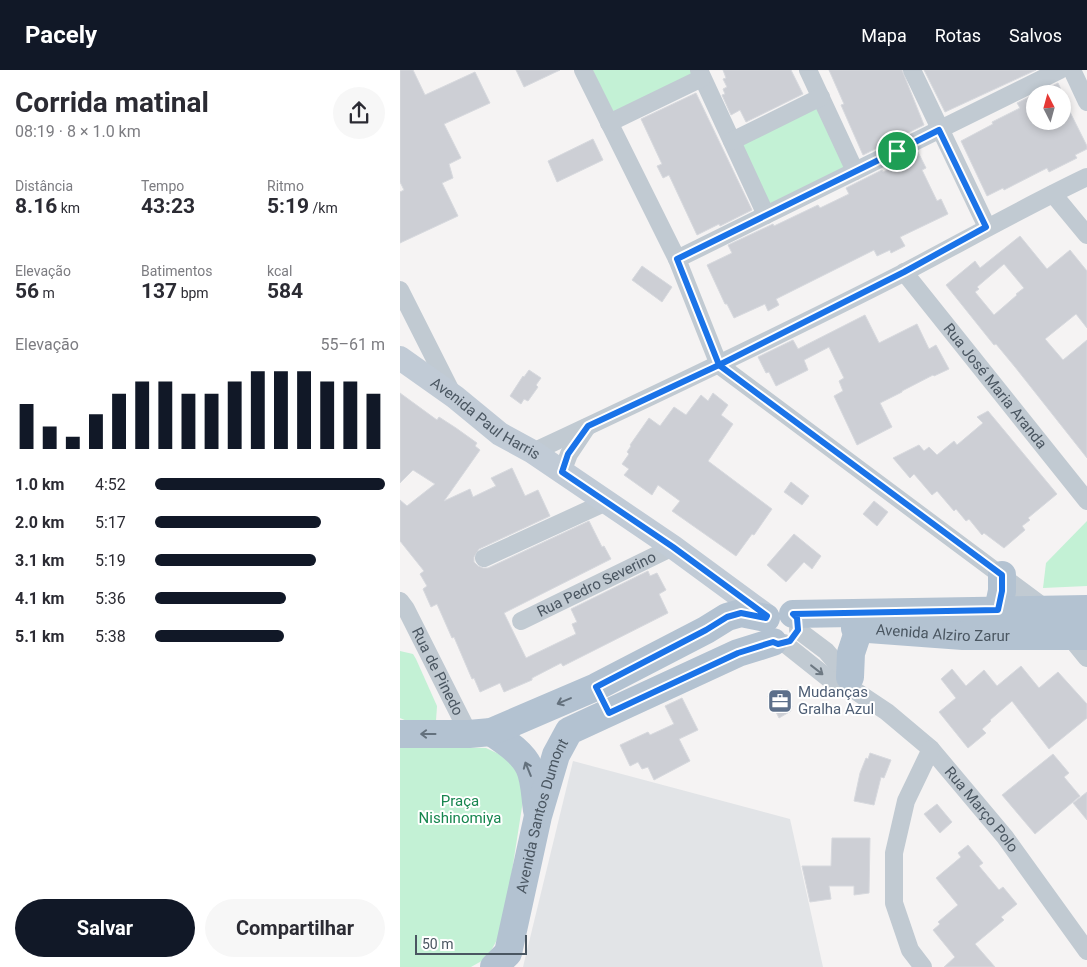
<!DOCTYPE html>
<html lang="pt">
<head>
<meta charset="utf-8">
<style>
	body { margin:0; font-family:Roboto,sans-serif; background:#f7f7f7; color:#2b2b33; height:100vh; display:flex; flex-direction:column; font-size:19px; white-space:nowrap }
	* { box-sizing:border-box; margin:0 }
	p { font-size:16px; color:#7c7c81 }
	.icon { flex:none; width:28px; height:28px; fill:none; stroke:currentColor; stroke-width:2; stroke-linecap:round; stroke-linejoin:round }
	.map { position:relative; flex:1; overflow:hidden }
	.sheet { display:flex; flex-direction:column; background:#fff; width:400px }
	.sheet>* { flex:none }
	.needle { width:32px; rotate:354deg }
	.tools { position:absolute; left:626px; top:15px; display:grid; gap:10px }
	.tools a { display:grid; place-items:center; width:45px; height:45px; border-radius:50%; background:#fff; box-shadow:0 2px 8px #0003; font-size:25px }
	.scale { position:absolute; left:15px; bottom:12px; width:112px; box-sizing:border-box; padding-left:5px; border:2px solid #4a5661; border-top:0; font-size:14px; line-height:18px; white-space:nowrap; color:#4a5661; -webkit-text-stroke:4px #fff; paint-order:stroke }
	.pin { position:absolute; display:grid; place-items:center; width:42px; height:42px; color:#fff; margin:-21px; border:2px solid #fff; border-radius:50%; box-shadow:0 1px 5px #0007 }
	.round { display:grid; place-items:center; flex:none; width:52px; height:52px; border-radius:26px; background:#f7f7f7 }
	.overview { display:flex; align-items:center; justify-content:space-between; height:85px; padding:0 15px }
	h1 { font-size:28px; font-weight:700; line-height:38px }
	.figures { display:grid; grid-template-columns:repeat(3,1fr); gap:8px; height:85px; padding:5px 15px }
	.figures div { display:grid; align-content:center }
	.figures b { font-size:21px; font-weight:700 }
	.figures small { font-size:14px; font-weight:400 }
	.figures p { font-size:14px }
	.chart { height:140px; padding:10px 15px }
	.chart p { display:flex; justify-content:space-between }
	.chart svg { width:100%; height:90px; margin-top:5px; stroke:#111827; stroke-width:6 }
	.action { display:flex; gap:10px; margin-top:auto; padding:10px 15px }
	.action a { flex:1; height:58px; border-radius:30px; background:#111827; color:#fff; font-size:20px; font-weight:700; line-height:58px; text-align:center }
	.action a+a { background:#f7f7f7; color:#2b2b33 }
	ul { padding:0 15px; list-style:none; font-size:16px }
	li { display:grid; grid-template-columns:80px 60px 1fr; align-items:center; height:38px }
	li i { height:12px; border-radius:6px; background:#111827 }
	header { display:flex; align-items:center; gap:30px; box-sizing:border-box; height:70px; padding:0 25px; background:#111827; color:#fff }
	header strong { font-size:24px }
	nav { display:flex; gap:28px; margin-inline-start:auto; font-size:18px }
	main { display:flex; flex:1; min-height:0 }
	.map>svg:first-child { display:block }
</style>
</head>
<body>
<header>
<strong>Pacely</strong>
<nav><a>Mapa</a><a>Rotas</a><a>Salvos</a></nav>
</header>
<main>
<section class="sheet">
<div class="overview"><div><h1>Corrida matinal</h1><p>08:19 · 8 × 1.0 km</p></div><a class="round"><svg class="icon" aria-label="share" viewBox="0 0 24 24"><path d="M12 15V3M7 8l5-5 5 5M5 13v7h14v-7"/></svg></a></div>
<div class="figures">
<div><p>Distância</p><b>8.16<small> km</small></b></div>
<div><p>Tempo</p><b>43:23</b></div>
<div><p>Ritmo</p><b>5:19<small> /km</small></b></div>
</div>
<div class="figures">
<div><p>Elevação</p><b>56<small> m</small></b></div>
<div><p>Batimentos</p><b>137<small> bpm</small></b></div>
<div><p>kcal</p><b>584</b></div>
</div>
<div class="chart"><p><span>Elevação</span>55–61 m</p>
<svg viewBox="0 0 160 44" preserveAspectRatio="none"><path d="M5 44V22M15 44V33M25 44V38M35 44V27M45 44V17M55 44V11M65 44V11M75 44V17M85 44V17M95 44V11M105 44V6M115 44V6M125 44V6M135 44V11M145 44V11M155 44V17"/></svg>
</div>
<ul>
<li><b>1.0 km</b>4:52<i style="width:100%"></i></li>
<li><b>2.0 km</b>5:17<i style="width:72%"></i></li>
<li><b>3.1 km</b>5:19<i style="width:70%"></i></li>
<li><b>4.1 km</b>5:36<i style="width:57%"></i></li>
<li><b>5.1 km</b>5:38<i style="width:56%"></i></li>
</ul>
<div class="action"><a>Salvar</a><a>Compartilhar</a></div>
</section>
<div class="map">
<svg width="687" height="897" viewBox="0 0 687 897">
	<rect width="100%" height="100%" fill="#f5f3f3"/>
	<polygon fill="#e2e4e7" points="173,691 390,749 423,897 123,897"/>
	<g fill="#c3f1d5">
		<polygon points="190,0 291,0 293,5 212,43"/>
		<polygon points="417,36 446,99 370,135 341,74"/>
		<polygon points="687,451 687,516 643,518 646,493"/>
		<polygon points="0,581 13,584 16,589 37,636 36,651 14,654 0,648"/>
		<polygon points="0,676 86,678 101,685 118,699 124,724 103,859 87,888 71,897 0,897"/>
	</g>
	<g fill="#cdcfd5" stroke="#d7d9de" fill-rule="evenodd">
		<polygon points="0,0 13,0 25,25 75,2 90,33 44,54 61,88 49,94 53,108 42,113 58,146 0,173 0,122 4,120 0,112"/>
		<polygon points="116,0 160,0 124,17"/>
		<polygon points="323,0 391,0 403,24 346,52 340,40 331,45 322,25 325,24 323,19 327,17 323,9 326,8"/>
		<polygon points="429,0 502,0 524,55 463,85 441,35 444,34"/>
		<polygon points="524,0 636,0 545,42"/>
		<polygon points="658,13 663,24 636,24"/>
		<polygon points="296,23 352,140 320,156 319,154 297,165 269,105 263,108 257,96 262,94 241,49"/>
		<polygon points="635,24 635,51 662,51 662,26 687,76 687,79 675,85 677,88 649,102 647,98 604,120 603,118 587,126 561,71 593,54 592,52 620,38 617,33"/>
		<polygon points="193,69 203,90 157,112 148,91"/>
		<polygon points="518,82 526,98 522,100 537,131 541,129 548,144 500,167 505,176 491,183 490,180 477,186 474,180 376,229 379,235 368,241 365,234 334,248 327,234 325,234 307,195 332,183 328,175 373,154 374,156 418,135 420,138 449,124 446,118 482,100 483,102 507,91 505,88"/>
		<path d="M620,166l27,33 23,-19 17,21v57l-11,-14 -31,25 18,21 24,-20v118l-72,-91 -19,-23 -2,1 -48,-60 29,-24 5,7zM604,194l20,24 -8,6 1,1 -23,20 -19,-23 4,-3 -2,-2z"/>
		<polygon points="242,196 272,217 262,232 232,210"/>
		<polygon points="465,245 479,273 517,254 529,279 536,275 549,299 534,306 533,305 502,321 502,322 480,333 492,357 457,375 434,326 443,321 439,311 444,308 429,277 404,290 408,300 376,316 369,302 366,303 358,287 393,270 398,279"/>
		<polygon points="129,300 141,308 136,315 138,317 128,331 124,329 121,334 110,326 123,306 124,307"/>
		<polygon points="0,323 37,350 39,347 56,358 77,373 75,376 80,380 44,431 70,419 73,427 96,416 91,408 112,398 125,426 138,420 150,446 79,479 74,487 74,492 78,496 83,498 88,498 189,451 202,477 204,476 211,489 104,543 126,588 176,564 172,554 177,552 171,539 248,501 250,506 257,503 266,520 259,524 268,543 163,596 161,593 132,608 132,610 104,622 100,613 80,622 74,608 72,609 54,567 52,568 37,534 31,537 23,519 27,516 20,504 24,501 0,471 0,430 7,436 35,414 13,400 0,413"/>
		<polygon points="313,323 328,335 321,345 333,354 308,391 372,439 354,465 352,464 336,486 272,441 280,431 258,415 252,425 224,405 229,399 222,394 229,384 227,382 231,376 230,375 249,348 260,356 274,337 286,345 301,325 308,331"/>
		<polygon points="588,341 657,424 628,448 630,450 622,456 625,460 604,478 584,463 582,465 569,449 566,451 556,439 554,441 537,421 532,425 514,404 510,408 493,388 519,375 524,381 529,377 537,385 554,371 557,375 583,353 577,347"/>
		<polygon points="391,412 409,426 402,435 384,422"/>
		<polygon points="474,431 488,442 477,456 463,444"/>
		<polygon points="394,464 421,486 412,499 404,492 386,512 367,495"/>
		<polygon points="621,596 639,618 658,602 687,634 687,648 649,679 612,631 590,650 591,651 582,659 586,663 568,678 539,642 556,628 541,609 552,599 566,616 584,600 597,616"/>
		<polygon points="382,619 392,637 389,638 391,641 379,648 368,626"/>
		<polygon points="282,628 298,660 279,669 290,691 254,710 248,697 242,699 238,692 230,696 220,675 248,662 250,665 274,654 265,636"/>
		<polygon points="470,683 491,690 484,708 481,707 474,735 454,731 460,703 466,688 468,689"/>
		<polygon points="653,684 669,703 664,707 680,726 635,764 602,725"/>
		<polygon points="687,722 687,750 673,733"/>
		<polygon points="537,734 552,752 540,763 524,744"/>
		<polygon points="432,768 470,768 469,823 454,825 454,816 429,816 431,829 410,832 402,796 431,796"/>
		<polygon points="568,775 583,793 579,796 599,820 603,817 617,834 601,847 604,850 575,874 595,897 544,897 555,887 533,860 540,854 538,852 558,835 536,808 561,787 558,783"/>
	</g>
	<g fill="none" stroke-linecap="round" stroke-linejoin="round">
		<g stroke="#c1cad2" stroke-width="18">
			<polyline points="183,0 277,189 319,295 649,541"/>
			<polyline points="299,0 366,145"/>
			<polyline points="408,0 455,101"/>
			<polyline points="512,0 587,157"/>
			<polyline points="672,0 687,32"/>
			<polyline points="209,53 302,8"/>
			<polyline points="332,71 421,27"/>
			<polyline points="653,124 687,165"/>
			<polyline points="277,189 660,0"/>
			<path id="s1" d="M504,202l183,229"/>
			<polyline points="0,220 53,325"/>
			<path d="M133,382c124,-58 248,-117 370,-179 61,-32 121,-66 184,-96"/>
			<polyline points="162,402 169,384 187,357"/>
			<polyline points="84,488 206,432"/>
			<path id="s2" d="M0,531l6,8 63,125"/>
			<path id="s3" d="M121,551l152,-74"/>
			<polyline points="398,560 426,581 451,610"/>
			<polyline points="665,561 687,588"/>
			<path id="s4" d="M384,573l49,39 21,8 33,22 44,37 74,88 82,114"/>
			<polyline points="523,897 510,880 494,833 494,783 506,731 531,679"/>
		</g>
		<path stroke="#c1cbd6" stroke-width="24" id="s5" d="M0,288l55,39 45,37 33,18 140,95 94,69"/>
		<g stroke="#b3c2d1" stroke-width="28">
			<polyline points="598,540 602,521 602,505"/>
			<polyline points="393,544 687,539"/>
			<path id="s6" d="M455,558l108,8h124"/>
			<polyline points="450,607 451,583 459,559"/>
			<path d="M91,662c13,9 31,20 38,35 6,12 6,30 8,43"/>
			<polyline points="0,664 69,664 91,662 196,617 306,560 327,547 341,543 366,548"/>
			<path id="s7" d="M94,897l14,-14 30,-137 18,-61 13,-24 169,-78 35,-11"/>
		</g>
	</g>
	<defs><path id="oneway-shaft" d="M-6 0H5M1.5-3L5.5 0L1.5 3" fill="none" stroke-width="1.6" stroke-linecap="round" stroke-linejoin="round" transform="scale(1.25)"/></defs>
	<use stroke="#6e7983" href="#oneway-shaft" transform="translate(417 600) rotate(38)"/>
	<g stroke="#64717d">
		<use href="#oneway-shaft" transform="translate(164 631) rotate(157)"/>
		<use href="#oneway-shaft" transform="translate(28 664) rotate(-180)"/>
		<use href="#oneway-shaft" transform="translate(128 699) rotate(-112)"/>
	</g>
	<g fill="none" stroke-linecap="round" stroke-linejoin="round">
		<defs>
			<polyline id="route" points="497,81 277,189 319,295 188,356 168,384 162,402 273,477 367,546 366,548 341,543 327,547 306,560 196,617 209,643 338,583 373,572 378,574 390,571 398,560 397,548 393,544 598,540 602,521 602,505 319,295 504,202 586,157 539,60 497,81"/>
		</defs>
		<use href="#route" stroke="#fff" stroke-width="10"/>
		<use href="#route" stroke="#1a73e8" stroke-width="6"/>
	</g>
	<defs>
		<symbol id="office-square" viewBox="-11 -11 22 22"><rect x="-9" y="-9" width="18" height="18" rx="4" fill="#5c6f8a" stroke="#fff"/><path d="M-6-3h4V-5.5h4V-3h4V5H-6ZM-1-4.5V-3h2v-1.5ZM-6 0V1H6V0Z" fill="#fff"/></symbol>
	</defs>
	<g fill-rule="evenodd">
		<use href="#office-square" x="366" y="617" width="28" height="28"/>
	</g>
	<g text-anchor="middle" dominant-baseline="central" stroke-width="4" stroke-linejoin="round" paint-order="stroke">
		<g font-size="15" fill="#4a5661" stroke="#fff">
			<text stroke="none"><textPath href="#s1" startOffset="146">Rua José Maria Aranda</textPath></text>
			<text stroke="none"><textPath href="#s5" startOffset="105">Avenida Paul Harris</textPath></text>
			<text stroke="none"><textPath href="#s3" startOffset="84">Rua Pedro Severino</textPath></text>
			<text stroke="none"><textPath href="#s6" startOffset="88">Avenida Alziro Zarur</textPath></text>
			<text stroke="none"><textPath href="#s2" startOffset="80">Rua de Pinedo</textPath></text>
			<text stroke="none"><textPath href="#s4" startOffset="261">Rua Março Polo</textPath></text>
			<text stroke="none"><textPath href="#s7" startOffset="161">Avenida Santos Dumont</textPath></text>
		</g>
		<g font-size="15" fill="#4e5e75" stroke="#fff" text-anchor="start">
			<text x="398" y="622">Mudanças<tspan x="398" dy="17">Gralha Azul</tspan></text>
		</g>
		<g font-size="15" fill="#17864f" stroke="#fff">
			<text x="60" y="731">Praça<tspan x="60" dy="17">Nishinomiya</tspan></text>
		</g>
	</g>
</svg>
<div class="tools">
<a><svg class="needle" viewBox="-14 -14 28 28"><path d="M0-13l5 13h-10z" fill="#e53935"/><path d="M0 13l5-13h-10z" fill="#7c7c81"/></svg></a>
</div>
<div class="scale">50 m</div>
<div class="pin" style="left:497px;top:81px;background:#1e9e55"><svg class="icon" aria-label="arrive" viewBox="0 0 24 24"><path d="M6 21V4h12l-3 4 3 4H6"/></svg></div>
</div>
</main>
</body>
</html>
